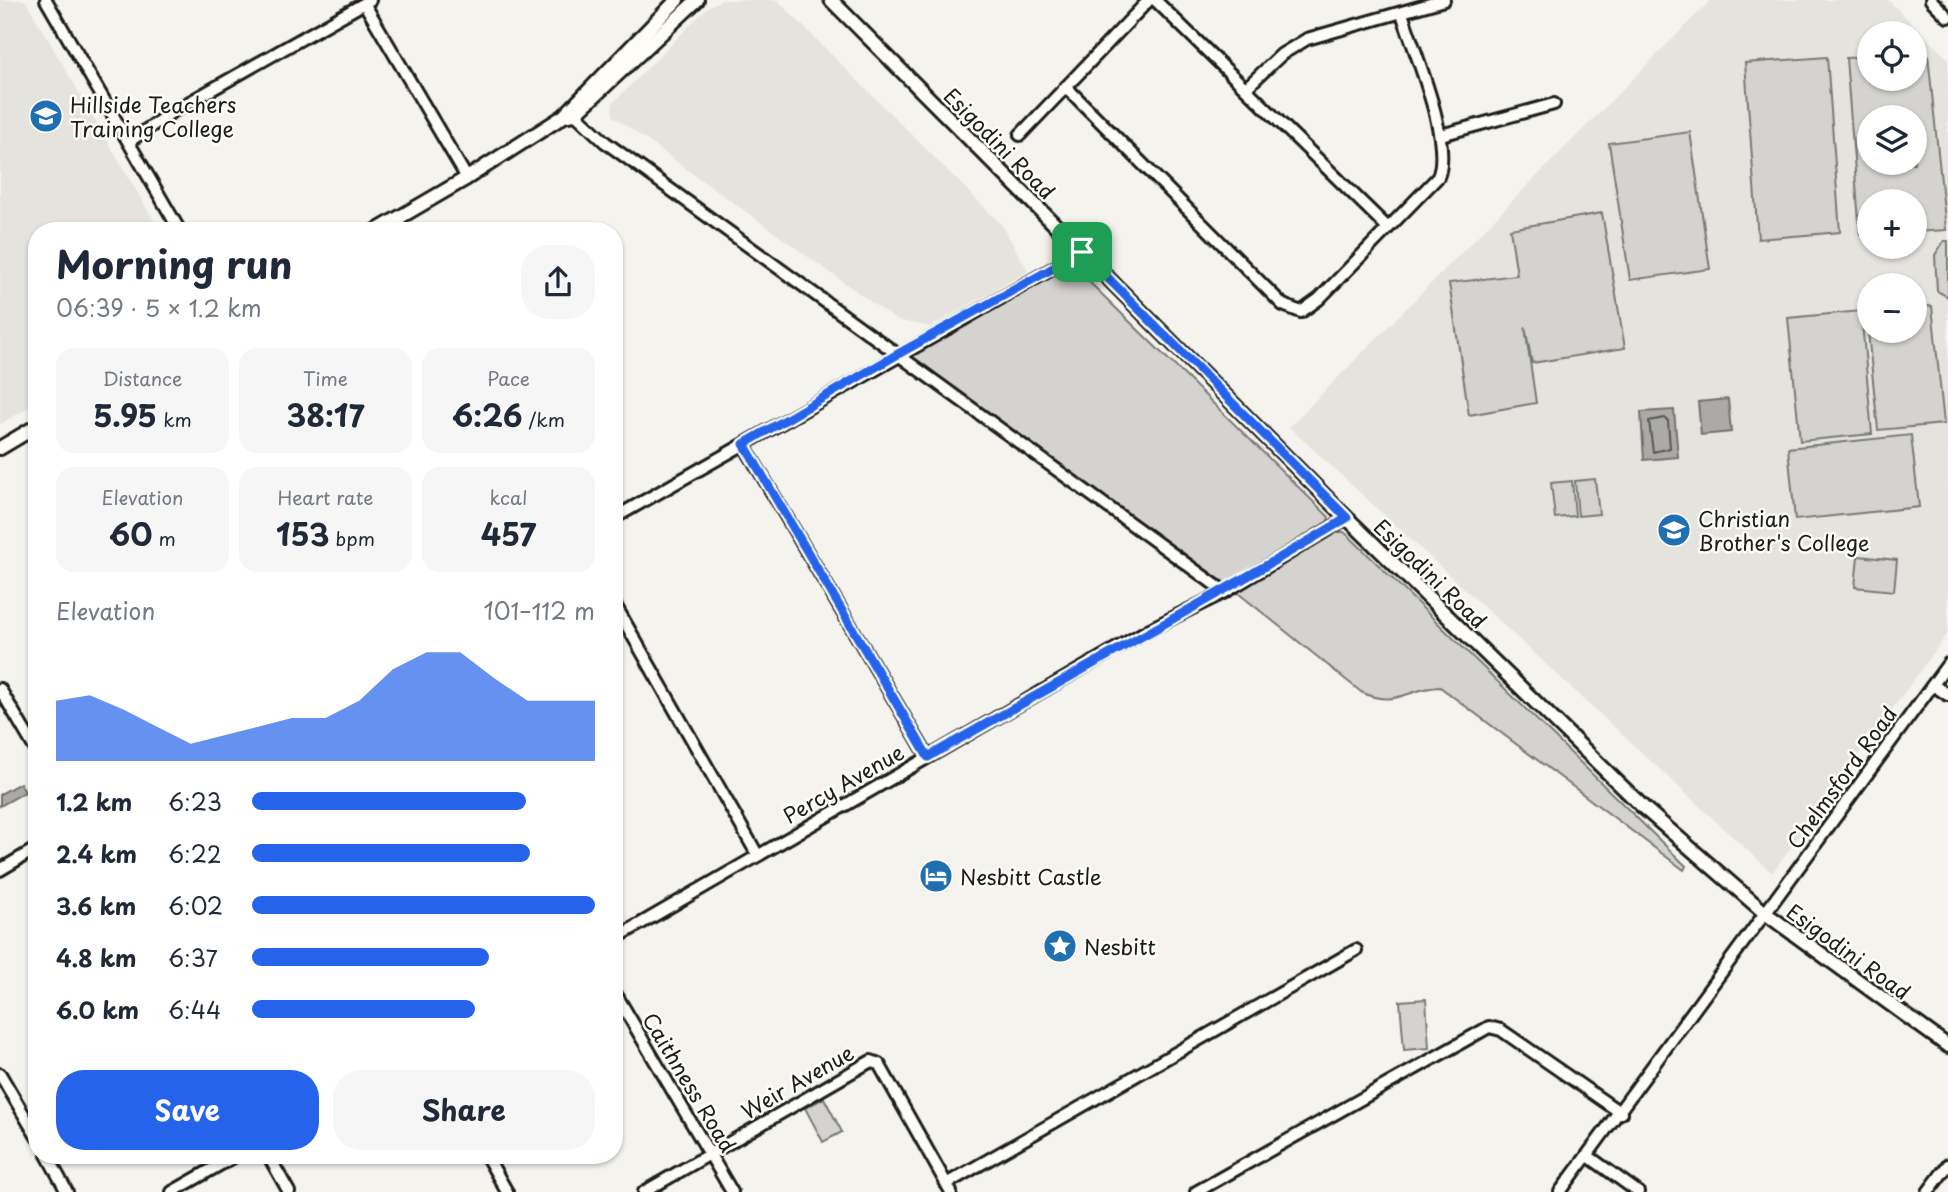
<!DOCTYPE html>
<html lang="en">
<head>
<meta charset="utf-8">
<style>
	body { margin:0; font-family:"Playpen Sans",sans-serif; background:#f6f6f7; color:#1f2937; height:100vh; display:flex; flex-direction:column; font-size:26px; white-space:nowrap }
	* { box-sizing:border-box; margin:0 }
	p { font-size:23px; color:#747a83 }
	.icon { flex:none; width:38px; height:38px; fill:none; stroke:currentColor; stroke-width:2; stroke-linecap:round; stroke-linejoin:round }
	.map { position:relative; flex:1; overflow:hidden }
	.drawer { position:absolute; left:28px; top:222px; width:595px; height:942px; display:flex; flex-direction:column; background:#fff; border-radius:28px; box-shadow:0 2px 5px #0004 }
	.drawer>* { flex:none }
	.controls { position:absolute; left:1857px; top:21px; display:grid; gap:14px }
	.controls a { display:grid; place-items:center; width:70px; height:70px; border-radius:50%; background:#fff; box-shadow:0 2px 5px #0004; font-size:35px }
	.pin { position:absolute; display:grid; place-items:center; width:60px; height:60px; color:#fff; margin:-30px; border-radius:14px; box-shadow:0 4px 10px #0006 }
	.round { display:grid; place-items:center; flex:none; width:74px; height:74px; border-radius:28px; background:#f6f6f7 }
	.headline { display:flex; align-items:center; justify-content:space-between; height:119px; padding:0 28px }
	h1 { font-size:38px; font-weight:700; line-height:52px }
	.figures { display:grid; grid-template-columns:repeat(3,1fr); gap:10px; height:119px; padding:7px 28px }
	.figures div { display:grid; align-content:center; border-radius:18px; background:#f6f6f7; text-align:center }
	.figures b { font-size:30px; font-weight:700 }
	.figures small { font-size:19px; font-weight:400 }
	.figures p { font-size:19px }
	.chart { height:196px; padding:14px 28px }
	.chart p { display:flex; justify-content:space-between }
	.chart svg { width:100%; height:126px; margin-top:7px; fill:#2563eb; opacity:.7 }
	.cta { display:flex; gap:14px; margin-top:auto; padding:14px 28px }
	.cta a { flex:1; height:80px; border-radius:28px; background:#2563eb; color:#fff; font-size:28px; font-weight:700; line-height:80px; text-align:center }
	.cta a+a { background:#f6f6f7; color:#1f2937 }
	ul { padding:0 28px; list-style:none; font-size:23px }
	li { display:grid; grid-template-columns:112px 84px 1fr; align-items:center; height:52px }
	li i { height:18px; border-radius:9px; background:#2563eb }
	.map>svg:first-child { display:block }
</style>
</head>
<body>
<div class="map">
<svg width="1948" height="1192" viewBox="0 0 1948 1192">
	<rect width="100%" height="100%" fill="#f4f3ee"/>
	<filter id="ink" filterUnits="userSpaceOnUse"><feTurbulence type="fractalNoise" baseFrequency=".0143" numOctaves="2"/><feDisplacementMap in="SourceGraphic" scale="14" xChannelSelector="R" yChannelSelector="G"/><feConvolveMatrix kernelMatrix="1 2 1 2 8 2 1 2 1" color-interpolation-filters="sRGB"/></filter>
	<g filter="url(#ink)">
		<g fill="#e4e3de" fill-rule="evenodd">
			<polygon points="0,0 25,0 160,231 37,231 37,403 0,424"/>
			<polygon points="722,0 777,0 1002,225 1028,271 930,327 896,320 613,116 612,104 708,7"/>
			<path d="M1711,0h177l60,59v574l-176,240 -483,-446zM1869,33h45v46h-45zM1869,117h45v46h-45zM1869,201h45v46h-45zM1869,285h45v46h-45z"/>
		</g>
		<g fill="#d4d3cf" stroke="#787876" stroke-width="2" fill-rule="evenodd">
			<path d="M1915,55h13l18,175 -31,2 -1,-31h-45v34h-9l-14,-177 23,-1v22h45zM1869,117h45v46h-45z"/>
			<polygon points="1827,57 1840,232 1758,239 1745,63"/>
			<polygon points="1690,132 1710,269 1630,280 1609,143"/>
			<polygon points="1602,213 1625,348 1532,363 1525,327 1536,403 1469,415 1449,283 1517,275 1510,229"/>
			<polygon points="1944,241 1948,241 1948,297 1937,291 1935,255"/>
			<polygon points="1074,267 1329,517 1327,524 1226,584 912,359 913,353 1065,268"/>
			<polygon points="1932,306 1944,424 1878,430 1866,312 1869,312 1869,331 1914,331 1915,307"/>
			<polygon points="1861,311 1872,434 1800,441 1788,318"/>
			<polygon points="1911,435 1919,507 1795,520 1788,448"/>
			<polygon points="1595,479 1599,514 1578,516 1575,481"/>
			<polygon points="1572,481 1575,516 1555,518 1551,483"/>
			<path d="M1334,532h10l7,6 335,328 -2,4 -244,-183c-33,1 -44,22 -79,5l-123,-99 2,-5z"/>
			<polygon points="1858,556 1897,560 1894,591 1855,587"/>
			<polygon points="1426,999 1429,1048 1404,1050 1400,1001"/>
			<polygon points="824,1098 842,1132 823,1142 805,1108"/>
		</g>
		<g fill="#abaaa6" stroke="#72716f" stroke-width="2">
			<polygon points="1728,399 1731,432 1701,435 1698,402"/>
			<polygon points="1674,410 1678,457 1644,460 1641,412"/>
			<polygon points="20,783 25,792 0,806 0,794"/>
		</g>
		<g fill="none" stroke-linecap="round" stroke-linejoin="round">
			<polygon stroke="#555553" stroke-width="2" points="1665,418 1668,421 1670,448 1653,452 1649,421"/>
			<defs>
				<g id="minor">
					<polyline points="46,0 180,231"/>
					<polyline points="1155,0 1387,227"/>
					<polyline points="1931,0 1948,17"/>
					<polyline points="364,3 467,178"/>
					<path d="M1066,87l217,218 18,7 18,-13 119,-122c15,-37 -24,-125 -36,-164"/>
					<polyline points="1247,87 1282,54 1307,39 1444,0"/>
					<polyline points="571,110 605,142 1225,592"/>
					<polyline points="1020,135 1149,0"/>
					<polyline points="1441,135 1554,104"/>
					<polyline points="130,141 172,112 370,0"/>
					<polyline points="397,220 403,231"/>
					<polyline points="744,445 928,757"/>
					<polyline points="614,518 1082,252"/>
					<polyline points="614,603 757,854"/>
					<polyline points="1933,685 1948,695"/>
					<polyline points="0,689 37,752"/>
					<polyline points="0,870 37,848"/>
					<polyline points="614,939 1150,629 1225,592 1347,518"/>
					<polyline points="614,991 732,1192"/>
					<polyline points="0,1074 37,1137"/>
					<polyline points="47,1155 67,1192"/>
					<polyline points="268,1155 289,1192"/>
					<polyline points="486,1155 507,1192"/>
					<polyline points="1588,1156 1638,1192"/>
					<polyline points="946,1184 1356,950"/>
					<polyline points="172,1192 237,1155"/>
					<polyline points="644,1192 871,1061 879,1064 951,1192"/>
					<polyline points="1196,1192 1489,1027 1501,1030 1621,1113"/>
					<polyline points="1560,1192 1948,664"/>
					<polyline points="1928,1192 1948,1165"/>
				</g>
				<g id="major">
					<polyline points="831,0 1347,518 1644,808 1765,913 1948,1046"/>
					<polyline points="568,115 575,114 697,0"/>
					<polyline points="376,231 467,178 564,116 677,0"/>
					<polyline points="0,448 37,426"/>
				</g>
			</defs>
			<use href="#minor" stroke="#1c1c1c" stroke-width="16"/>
			<use href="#major" stroke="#1c1c1c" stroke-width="18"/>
			<use href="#minor" stroke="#fdfcf7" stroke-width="10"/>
			<use href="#major" stroke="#fdfcf7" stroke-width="12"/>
		</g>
	</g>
	<g fill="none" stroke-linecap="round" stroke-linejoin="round" filter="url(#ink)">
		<defs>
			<path id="route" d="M1082,252l265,266c-138,83 -280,159 -419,239l-184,-313 154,-90z"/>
		</defs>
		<use href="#route" stroke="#fff" stroke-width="14"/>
		<use href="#route" stroke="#2563eb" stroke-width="9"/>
	</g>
	<defs>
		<symbol id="university-disc" viewBox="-11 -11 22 22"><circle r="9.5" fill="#1f6fb2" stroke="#fdfcf7"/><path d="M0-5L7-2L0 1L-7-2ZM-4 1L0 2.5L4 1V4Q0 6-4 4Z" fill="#fff"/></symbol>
		<symbol id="school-disc" viewBox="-11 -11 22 22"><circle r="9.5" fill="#1f6fb2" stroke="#fdfcf7"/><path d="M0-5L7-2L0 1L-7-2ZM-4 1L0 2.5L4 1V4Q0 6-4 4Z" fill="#fff"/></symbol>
		<symbol id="hotel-disc" viewBox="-11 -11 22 22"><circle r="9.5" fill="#1f6fb2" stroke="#fdfcf7"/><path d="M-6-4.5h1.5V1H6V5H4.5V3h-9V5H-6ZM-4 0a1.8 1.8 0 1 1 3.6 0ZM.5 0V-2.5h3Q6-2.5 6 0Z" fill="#fff"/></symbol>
		<symbol id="sight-disc" viewBox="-11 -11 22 22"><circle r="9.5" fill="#1f6fb2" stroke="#fdfcf7"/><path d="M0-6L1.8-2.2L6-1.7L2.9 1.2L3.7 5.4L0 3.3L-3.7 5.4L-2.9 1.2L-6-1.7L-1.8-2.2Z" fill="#fff"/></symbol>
	</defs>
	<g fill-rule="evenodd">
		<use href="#university-disc" x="27" y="97" width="38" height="38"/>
		<use href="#school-disc" x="1655" y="511" width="38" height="38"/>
		<use href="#hotel-disc" x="917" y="857" width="38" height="38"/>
		<use href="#sight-disc" x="1041" y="927" width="38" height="38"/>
	</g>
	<g text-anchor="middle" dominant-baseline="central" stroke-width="5" stroke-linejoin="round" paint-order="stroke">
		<g font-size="21" fill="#1c1c1c" stroke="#fdfcf7" text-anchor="start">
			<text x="70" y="104">Hillside Teachers<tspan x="70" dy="24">Training College</tspan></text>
			<text x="1698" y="518">Christian<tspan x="1698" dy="24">Brother's College</tspan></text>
			<text x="960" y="876">Nesbitt Castle</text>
			<text x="1084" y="946">Nesbitt</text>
		</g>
		<g font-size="21" fill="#1c1c1c" stroke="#fdfcf7">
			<text transform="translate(1000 143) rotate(45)">Esigodini Road</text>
			<text transform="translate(1431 573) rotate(44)">Esigodini Road</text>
			<text transform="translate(1841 777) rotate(-54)">Chelmsford Road</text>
			<text transform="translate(843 783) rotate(-30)">Percy Avenue</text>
			<text transform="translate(1849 951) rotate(36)">Esigodini Road</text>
			<text transform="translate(797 1081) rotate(-30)">Weir Avenue</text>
			<text transform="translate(690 1082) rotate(59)">Caithness Road</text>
		</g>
	</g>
</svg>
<div class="controls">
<a><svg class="icon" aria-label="locate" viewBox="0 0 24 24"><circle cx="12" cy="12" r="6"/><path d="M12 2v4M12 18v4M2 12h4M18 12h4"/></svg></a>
<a><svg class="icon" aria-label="layers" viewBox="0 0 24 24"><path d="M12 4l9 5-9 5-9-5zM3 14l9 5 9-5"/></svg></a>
<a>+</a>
<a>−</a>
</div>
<div class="pin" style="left:1082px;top:252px;background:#1e9e55"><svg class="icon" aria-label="arrive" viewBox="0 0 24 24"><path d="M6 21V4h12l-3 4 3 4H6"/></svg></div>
<section class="drawer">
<div class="headline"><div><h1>Morning run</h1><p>06:39 · 5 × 1.2 km</p></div><a class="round"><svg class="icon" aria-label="share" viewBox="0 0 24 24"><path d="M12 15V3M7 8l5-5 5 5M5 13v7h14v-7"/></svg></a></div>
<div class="figures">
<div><p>Distance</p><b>5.95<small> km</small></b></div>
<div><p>Time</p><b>38:17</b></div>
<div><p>Pace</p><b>6:26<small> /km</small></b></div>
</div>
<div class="figures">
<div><p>Elevation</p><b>60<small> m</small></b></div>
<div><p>Heart rate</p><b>153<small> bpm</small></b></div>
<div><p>kcal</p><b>457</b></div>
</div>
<div class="chart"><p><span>Elevation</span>101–112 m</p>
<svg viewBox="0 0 160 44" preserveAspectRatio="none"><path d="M0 44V23L10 21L20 26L30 32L40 38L50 35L60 32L70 29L80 29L90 23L100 12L110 6L120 6L130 15L140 23L150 23L160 23V44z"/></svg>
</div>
<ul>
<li><b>1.2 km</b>6:23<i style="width:80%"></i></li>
<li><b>2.4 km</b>6:22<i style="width:81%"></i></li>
<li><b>3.6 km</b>6:02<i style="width:100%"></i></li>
<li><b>4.8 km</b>6:37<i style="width:69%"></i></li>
<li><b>6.0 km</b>6:44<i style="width:65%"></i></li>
</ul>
<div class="cta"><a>Save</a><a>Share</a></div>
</section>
</div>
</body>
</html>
